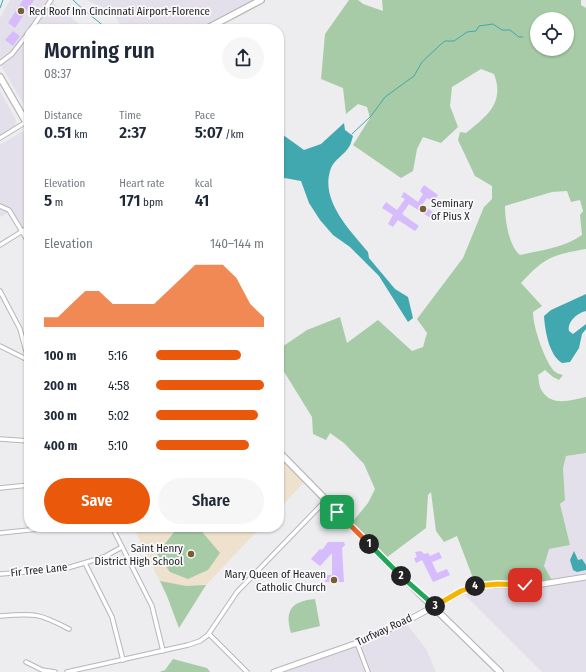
<!DOCTYPE html>
<html lang="en">
<head>
<meta charset="utf-8">
<style>
	body { margin:0; font-family:"Fira Sans Condensed",sans-serif; background:#f6f6f7; color:#1f2937; height:100vh; display:flex; flex-direction:column; font-size:15px; white-space:nowrap }
	* { box-sizing:border-box; margin:0 }
	p { font-size:13px; color:#747a83 }
	.icon { flex:none; width:22px; height:22px; fill:none; stroke:currentColor; stroke-width:2; stroke-linecap:round; stroke-linejoin:round }
	.map { position:relative; flex:1; overflow:hidden }
	.details { position:absolute; left:24px; top:24px; width:260px; height:508px; display:flex; flex-direction:column; background:#fff; border-radius:16px; box-shadow:0 1px 3px #0004 }
	.details>* { flex:none }
	.buttons { position:absolute; left:530px; top:12px; display:grid; gap:8px }
	.buttons a { display:grid; place-items:center; width:44px; height:44px; border-radius:50%; background:#fff; box-shadow:0 1px 3px #0004; font-size:20px }
	.pin { position:absolute; display:grid; place-items:center; width:34px; height:34px; color:#fff; margin:-17px; border-radius:8px; box-shadow:0 2px 6px #0006 }
	.km { position:absolute; width:20px; height:20px; margin:-10px; border-radius:50%; background:#222; color:#fff; font-size:11px; line-height:20px; text-align:center }
	.round { display:grid; place-items:center; flex:none; width:42px; height:42px; border-radius:21px; background:#f6f6f7 }
	.summary { display:flex; align-items:center; justify-content:space-between; height:68px; padding:0 20px }
	h1 { font-size:22px; font-weight:600; line-height:30px }
	.metrics { display:grid; grid-template-columns:repeat(3,1fr); gap:6px; height:68px; padding:4px 20px }
	.metrics div { display:grid; align-content:center }
	.metrics b { font-size:17px; font-weight:600 }
	.metrics small { font-size:11px; font-weight:400 }
	.metrics p { font-size:11px }
	.chart { height:112px; padding:8px 20px }
	.chart p { display:flex; justify-content:space-between }
	.chart svg { width:100%; height:72px; margin-top:4px; fill:#ea580c; opacity:.7 }
	.primary-button { display:flex; gap:8px; margin-top:auto; padding:8px 20px }
	.primary-button a { flex:1; height:46px; border-radius:24px; background:#ea580c; color:#fff; font-size:16px; font-weight:600; line-height:46px; text-align:center }
	.primary-button a+a { background:#f6f6f7; color:#1f2937 }
	ul { padding:0 20px; list-style:none; font-size:13px }
	li { display:grid; grid-template-columns:64px 48px 1fr; align-items:center; height:30px }
	li i { height:10px; border-radius:5px; background:#ea580c }
	.map>svg:first-child { display:block }
</style>
</head>
<body>
<div class="map">
<svg width="586" height="672" viewBox="0 0 586 672">
	<rect width="100%" height="100%" fill="#edecef"/>
	<g fill="#e4e0eb">
		<polygon points="10,0 54,0 53,3 85,29 29,29 29,113 0,64 0,18"/>
		<polygon points="88,0 261,0 206,29 123,29 112,11 88,1"/>
		<polygon points="0,91 16,120 15,126 0,135"/>
		<polygon points="23,131 26,133 29,138 29,227 22,231 10,212 0,217 0,145"/>
		<polygon points="586,453 586,672 542,672 461,591 468,588 553,582 544,566 548,549 570,545 560,504 565,500 563,468 566,456"/>
		<polygon points="405,622 426,649 436,672 274,672 357,643"/>
	</g>
	<g fill="#eee1cd">
		<polygon points="279,452 306,480 279,509"/>
		<polygon points="133,527 261,527 206,585 179,628 167,596"/>
	</g>
	<g fill="#a7cba6" fill-rule="evenodd">
		<path d="M349,0h9l5,4 20,7 -1,-11h199v5l5,3v241c-34,6 -41,8 -65,34l21,23 -9,6c0,15 11,47 21,59 2,2 5,3 9,4l-4,5 -6,-3 -8,-7 -7,5c1,5 1,12 4,16 10,16 29,9 44,6v56l-20,3 -3,12 2,32 -5,4 10,41 -21,4 -5,17 9,16 -77,4 -19,-50 -13,6 -8,-11 -5,-39 -3,3 -2,33 -44,33 -32,-36 18,-22 7,-14 -11,-25 -20,-21 -14,-10 -4,7 -13,-6 -1,-17 -29,-47 -4,-10v-11l28,-19 33,-13 7,26 31,-23 34,31 11,-4 4,-14 -10,-14 46,-61 21,-51 8,-8v-13l-17,-10 -17,-36 2,-8 6,1c21,-17 39,-30 28,-59l-13,-5 -29,18 -2,19 8,21 -17,16 -18,-6 -6,12 -4,22 -12,7 -48,-33 17,-27 -3,-11 -9,-3 -12,10 -3,-26 -22,-9 4,-45zM537,19h30v30h-30zM567,191l4,11 9,-2 3,11 -3,4 2,20c-19,13 -40,15 -62,20 -11,-9 -15,-34 -15,-49l47,-14z"/>
		<polygon points="178,527 198,527 220,553 208,570 188,579 170,572 157,554"/>
		<polygon points="160,581 186,586 206,585 179,628 167,596"/>
		<path d="M315,599l5,27 -29,7c-7,-23 1,-32 24,-34z"/>
		<polygon points="173,659 207,668 210,672 159,672 165,670"/>
	</g>
	<g fill="#41a8af">
		<path d="M344,123l1,7 8,6c-1,3 -2,8 -4,11 -5,8 -14,12 -18,21 -12,32 19,62 37,84l1,6 26,31 13,8 5,21 -5,4 -29,-46 -29,-29 -17,-12 -13,-15 -11,-17 -8,-22 -22,-4v-45l25,18 17,-6z"/>
		<path d="M586,294v17c-9,2 -19,11 -17,20l4,3 13,-10v5l-4,5 -3,14 -9,14 -8,1c-13,-8 -17,-32 -18,-47l7,-6z"/>
		<polygon points="574,551 578,560 582,559 586,565 586,570 577,572 573,570 570,560"/>
	</g>
	<g fill="none" stroke-linecap="round" stroke-linejoin="round">
		<g stroke="#41a8af" stroke-width="1">
			<path d="M73,0c11,11 23,19 34,29"/>
			<polyline points="0,8 3,0"/>
			<polyline points="352,134 371,116 385,97 414,76 422,62 440,45 445,41 454,41 467,32 476,31 479,26 493,24 502,30 510,30 519,37 523,37"/>
		</g>
	</g>
	<g fill="#d6bbfd">
		<polygon points="23,0 34,0 15,28 8,23"/>
		<polygon points="13,31 20,36 13,46 5,40"/>
		<polygon points="424,185 438,195 433,202 427,198 422,205 436,214 432,219 409,204 402,214 419,226 415,231 398,220 393,227 388,224 393,215 382,208 386,202 397,210 405,199 401,197 404,192 418,202 423,194 420,191"/>
		<polygon points="328,542 344,542 345,545 342,548 344,582 325,582 325,575 332,575 332,553 320,566 311,559 320,549 322,550"/>
		<polygon points="421,551 424,554 428,553 430,556 439,552 442,558 432,562 437,573 447,569 450,575 433,582 422,560 416,563 414,558 417,557 415,552"/>
	</g>
	<g fill="none" stroke-linecap="round" stroke-linejoin="round">
		<defs>
			<g id="minor">
				<polyline points="31,29 51,0"/>
				<polyline points="0,63 12,54 29,32"/>
				<polyline points="0,138 26,122"/>
				<polyline points="0,206 9,210 29,243"/>
				<polyline points="0,245 29,227"/>
				<polyline points="0,291 20,329 29,362"/>
				<polyline points="0,346 28,360"/>
				<polyline points="0,439 29,441"/>
				<polyline points="0,488 29,485"/>
				<polyline points="112,527 152,606 163,651"/>
				<polyline points="0,533 59,527"/>
				<polyline points="85,563 112,617 123,660"/>
				<polyline points="0,574 64,569 104,557 122,547"/>
				<path d="M0,616c34,-3 39,-3 69,13"/>
				<polyline points="209,634 247,672"/>
				<polyline points="357,643 368,672"/>
				<polyline points="26,662 42,670 55,672"/>
				<polyline points="67,672 188,645 200,641 208,635 237,592 326,500"/>
			</g>
			<polyline id="secondary" points="274,672 357,643 405,622 468,588 487,585 536,585 586,577"/>
			<g id="primary">
				<polyline points="206,29 261,0"/>
				<polyline points="0,77 29,127"/>
				<polyline points="279,452 384,559 500,672"/>
			</g>
		</defs>
		<use href="#minor" stroke="#b7b6b9" stroke-width="5.5"/>
		<use href="#secondary" stroke="#b7b6b9" stroke-width="7"/>
		<use href="#primary" stroke="#b7b6b9" stroke-width="8"/>
		<use href="#minor" stroke="#fff" stroke-width="3.5"/>
		<use href="#secondary" stroke="#fff" stroke-width="5"/>
		<use href="#primary" stroke="#fff" stroke-width="5.5"/>
	</g>
	<g fill="none" stroke-linecap="round" stroke-linejoin="round">
		<defs>
			<polyline id="split-1" points="337,512 369,544"/>
			<polyline id="split-2" points="369,544 401,576"/>
			<polyline id="split-3" points="401,576 435,606"/>
			<polyline id="split-4" points="435,606 461,591 475,586"/>
			<polyline id="split-5" points="475,586 498,584 525,585"/>
		</defs>
		<use href="#split-1" stroke="#fff" stroke-width="8"/>
		<use href="#split-2" stroke="#fff" stroke-width="8"/>
		<use href="#split-3" stroke="#fff" stroke-width="8"/>
		<use href="#split-4" stroke="#fff" stroke-width="8"/>
		<use href="#split-5" stroke="#fff" stroke-width="8"/>
		<use href="#split-1" stroke="#f0652b" stroke-width="5"/>
		<use href="#split-2" stroke="#22a559" stroke-width="5"/>
		<use href="#split-3" stroke="#22a559" stroke-width="5"/>
		<use href="#split-4" stroke="#f5b400" stroke-width="5"/>
		<use href="#split-5" stroke="#f5b400" stroke-width="5"/>
	</g>
	<g fill="#785f30" stroke="#faf9fc" stroke-width="1.5">
		<circle cx="21" cy="11" r="4"/>
		<circle cx="423" cy="209" r="4"/>
		<circle cx="191" cy="554" r="4"/>
		<circle cx="334" cy="580" r="4"/>
	</g>
	<g text-anchor="middle" dominant-baseline="central" stroke-width="3.5" stroke-linejoin="round" paint-order="stroke">
		<g font-size="11" fill="#201f20" stroke="#faf9fc" text-anchor="start">
			<text x="29" y="11">Red Roof Inn Cincinnati Airport-Florence</text>
			<text x="431" y="203">Seminary<tspan x="431" dy="13">of Pius X</tspan></text>
			<text x="183" y="548" text-anchor="end">Saint Henry<tspan x="183" dy="13">District High School</tspan></text>
			<text x="326" y="574" text-anchor="end">Mary Queen of Heaven<tspan x="326" dy="13">Catholic Church</tspan></text>
		</g>
		<g font-size="11" fill="#201f20" stroke="#faf9fc">
			<text transform="translate(39 570) rotate(-6)">Fir Tree Lane</text>
			<text transform="translate(384 630) rotate(-25)">Turfway Road</text>
		</g>
	</g>
</svg>
<div class="buttons">
<a><svg class="icon" aria-label="locate" viewBox="0 0 24 24"><circle cx="12" cy="12" r="6"/><path d="M12 2v4M12 18v4M2 12h4M18 12h4"/></svg></a>
</div>
<div class="pin" style="left:337px;top:512px;background:#1e9e55"><svg class="icon" aria-label="arrive" viewBox="0 0 24 24"><path d="M6 21V4h12l-3 4 3 4H6"/></svg></div>
<div class="pin" style="left:525px;top:585px;background:#d93025"><svg class="icon" aria-label="check" viewBox="0 0 24 24"><path d="M5 12l5 5 9-10"/></svg></div>
<b class="km" style="left:369px;top:544px">1</b>
<b class="km" style="left:401px;top:576px">2</b>
<b class="km" style="left:435px;top:606px">3</b>
<b class="km" style="left:475px;top:586px">4</b>
<section class="details">
<div class="summary"><div><h1>Morning run</h1><p>08:37</p></div><a class="round"><svg class="icon" aria-label="share" viewBox="0 0 24 24"><path d="M12 15V3M7 8l5-5 5 5M5 13v7h14v-7"/></svg></a></div>
<div class="metrics">
<div><p>Distance</p><b>0.51<small> km</small></b></div>
<div><p>Time</p><b>2:37</b></div>
<div><p>Pace</p><b>5:07<small> /km</small></b></div>
</div>
<div class="metrics">
<div><p>Elevation</p><b>5<small> m</small></b></div>
<div><p>Heart rate</p><b>171<small> bpm</small></b></div>
<div><p>kcal</p><b>41</b></div>
</div>
<div class="chart"><p><span>Elevation</span>140–144 m</p>
<svg viewBox="0 0 160 44" preserveAspectRatio="none"><path d="M0 44V38L10 38L20 30L30 22L40 22L50 30L60 30L70 30L80 30L90 22L100 14L110 6L120 6L130 6L140 14L150 30L160 38V44z"/></svg>
</div>
<ul>
<li><b>100 m</b>5:16<i style="width:79%"></i></li>
<li><b>200 m</b>4:58<i style="width:100%"></i></li>
<li><b>300 m</b>5:02<i style="width:94%"></i></li>
<li><b>400 m</b>5:10<i style="width:86%"></i></li>
</ul>
<div class="primary-button"><a>Save</a><a>Share</a></div>
</section>
</div>
</body>
</html>
